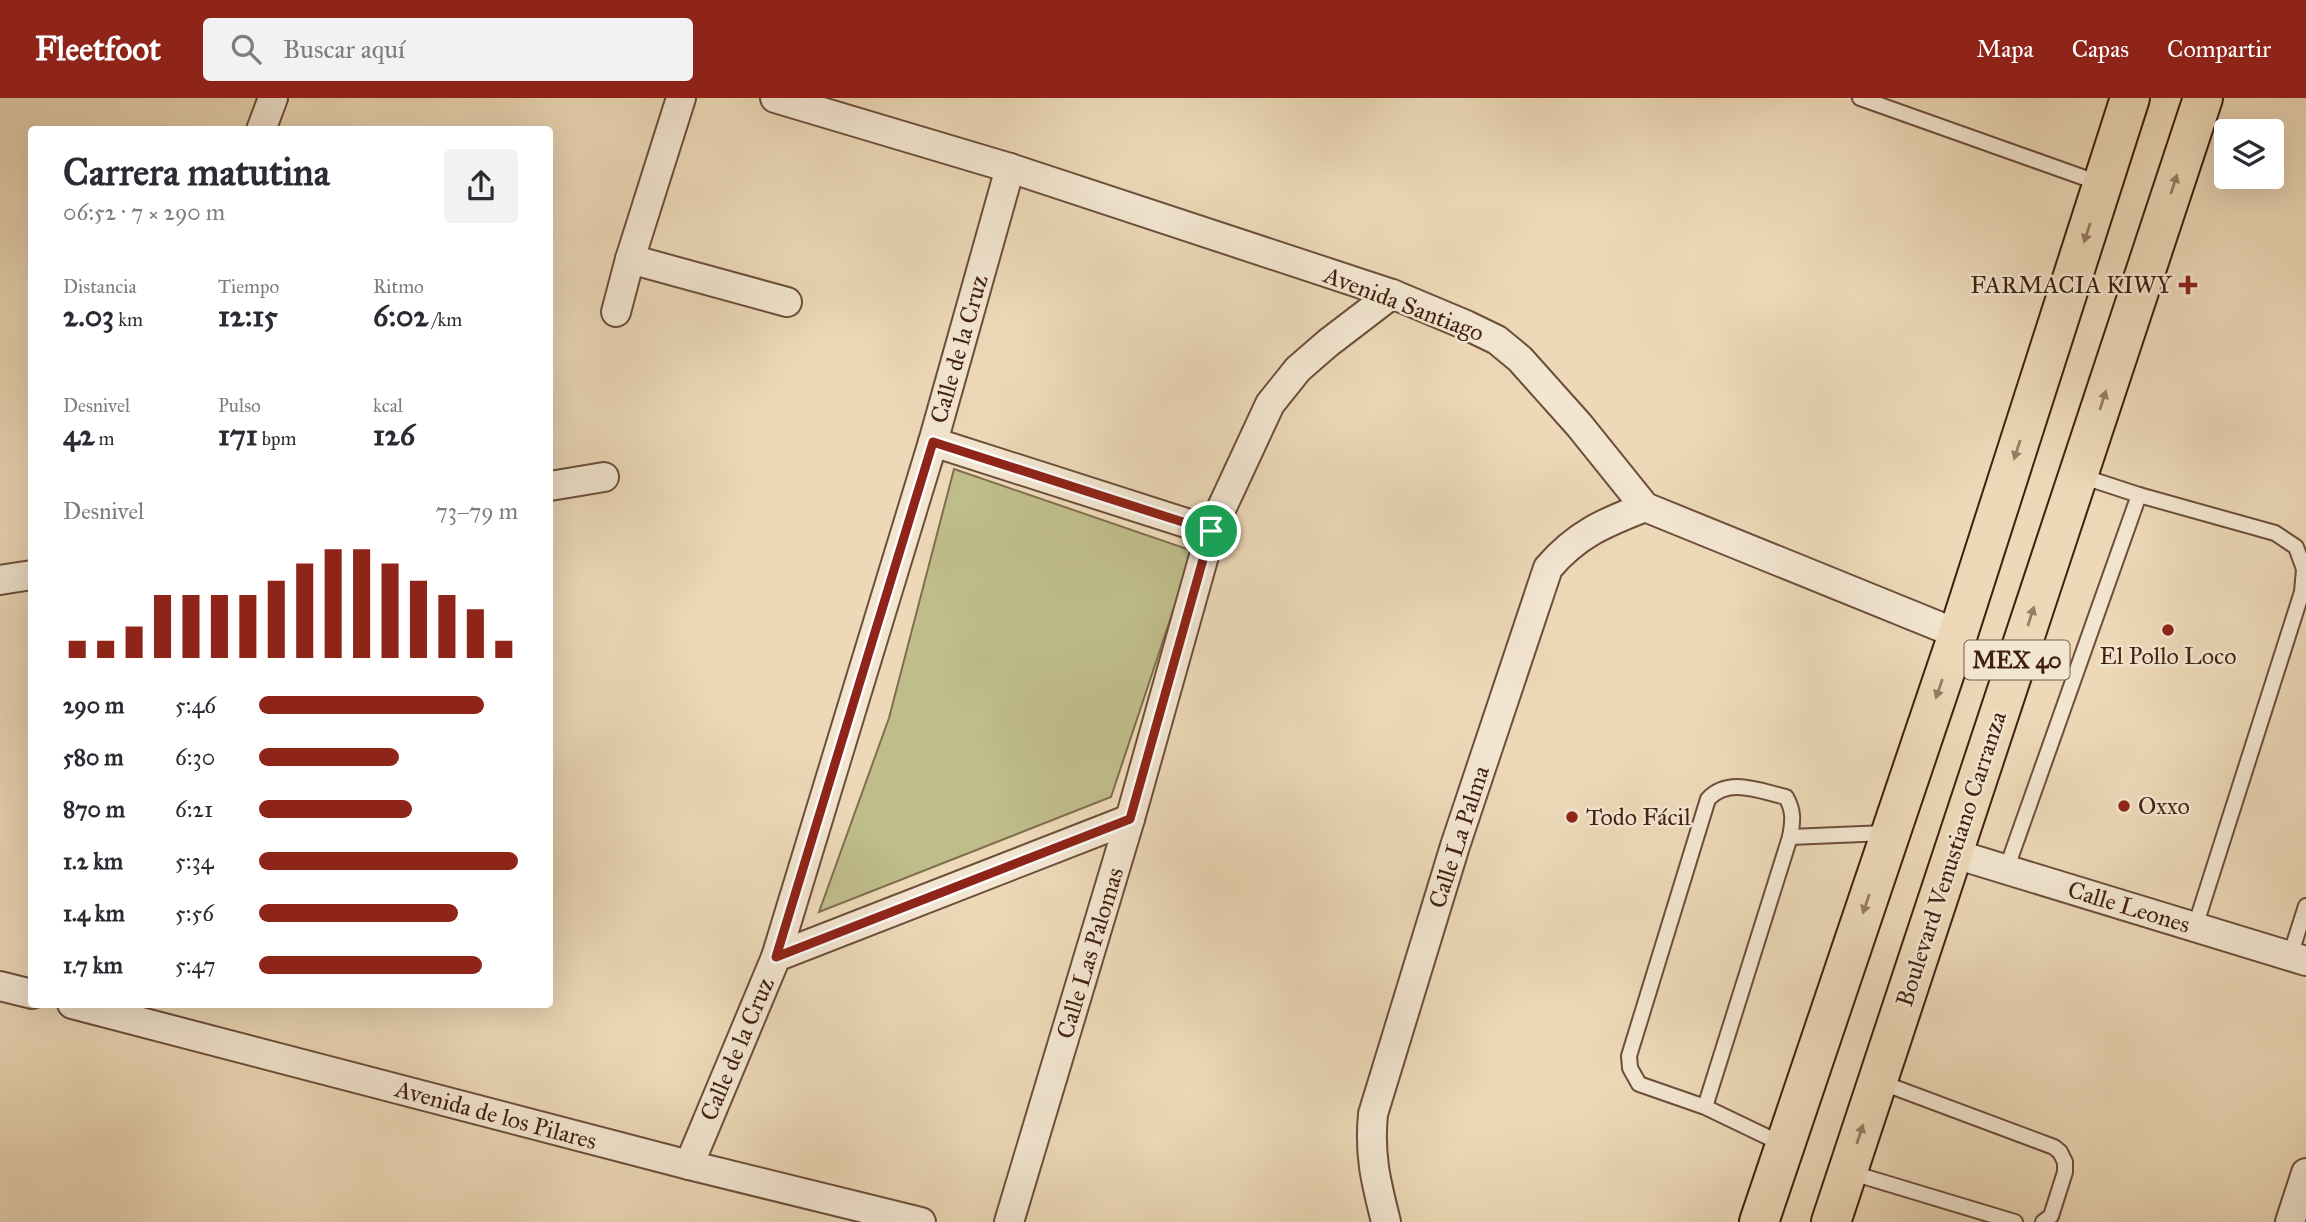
<!DOCTYPE html>
<html lang="es">
<head>
<meta charset="utf-8">
<style>
	body { margin:0; font-family:"IM FELL Great Primer",serif; background:#f2f2f3; color:#2b2b33; height:100vh; display:flex; flex-direction:column; font-size:26px; white-space:nowrap }
	* { box-sizing:border-box; margin:0 }
	p { font-size:23px; color:#7c7c81 }
	.icon { flex:none; width:38px; height:38px; fill:none; stroke:currentColor; stroke-width:2; stroke-linecap:round; stroke-linejoin:round }
	.map { position:relative; flex:1; overflow:hidden }
	.details { position:absolute; left:28px; top:28px; width:525px; height:882px; display:flex; flex-direction:column; background:#fff; border-radius:7px; box-shadow:0 7px 28px #0002 }
	.details>* { flex:none }
	.tools { position:absolute; left:2214px; top:21px; display:grid; gap:14px }
	.tools a { display:grid; place-items:center; width:70px; height:70px; border-radius:7px; background:#fff; box-shadow:0 7px 28px #0002; font-size:35px }
	.pin { position:absolute; display:grid; place-items:center; width:60px; height:60px; color:#fff; margin:-30px; border:4px solid #fff; border-radius:50%; box-shadow:0 2px 7px #0007 }
	.round { display:grid; place-items:center; flex:none; width:74px; height:74px; border-radius:7px; background:#f2f2f3 }
	.headline { display:flex; align-items:center; justify-content:space-between; height:119px; padding:0 35px }
	h1 { font-size:38px; font-weight:700; line-height:52px }
	.metrics { display:grid; grid-template-columns:repeat(3,1fr); gap:10px; height:119px; padding:7px 35px }
	.metrics div { display:grid; align-content:center }
	.metrics b { font-size:30px; font-weight:700 }
	.metrics small { font-size:19px; font-weight:400 }
	.metrics p { font-size:19px }
	.chart { height:196px; padding:14px 35px }
	.chart p { display:flex; justify-content:space-between }
	.chart svg { width:100%; height:126px; margin-top:7px; stroke:#8f2418; stroke-width:6 }
	ul { padding:0 35px; list-style:none; font-size:23px }
	li { display:grid; grid-template-columns:112px 84px 1fr; align-items:center; height:52px }
	li i { height:18px; border-radius:9px; background:#8f2418 }
	header { display:flex; align-items:center; gap:42px; box-sizing:border-box; height:98px; padding:0 35px; background:#8f2418; color:#fff }
	header strong { font-size:33px }
	nav { display:flex; gap:38px; margin-inline-start:auto; font-size:24px }
	.search { width:490px; height:63px; background:#f2f2f3; display:flex; align-items:center; gap:18px; box-sizing:border-box; padding:0 24px; border-radius:7px; color:#7c7c81; font-size:26px }
	.map>svg:first-child { display:block }
</style>
</head>
<body>
<header>
<strong>Fleetfoot</strong>
<div class="search"><svg class="icon" aria-label="search" viewBox="0 0 24 24"><circle cx="10" cy="10" r="6"/><path d="M15 15l6 6"/></svg>Buscar aquí</div>
<nav><a>Mapa</a><a>Capas</a><a>Compartir</a></nav>
</header>
<div class="map">
<svg width="2306" height="1124" viewBox="0 0 2306 1124">
	<rect width="100%" height="100%" fill="#edd9b8"/>
	<filter id="stains"><feTurbulence type="fractalNoise" baseFrequency=".00286" numOctaves="4"/><feColorMatrix values="0 0 0 0 .2 0 0 0 0 .09 0 0 0 0 .02 0 0 0 .5 -.17"/></filter>
	<radialGradient id="worn" r=".72"><stop offset=".6" stop-color="#630" stop-opacity="0"/><stop offset="1" stop-color="#630" stop-opacity=".3"/></radialGradient>
	<polygon fill="#bfbd8a" stroke="#806e4e" stroke-width="2" points="954,371 1193,453 1111,699 819,814 889,620"/>
	<g fill="none" stroke-linecap="round" stroke-linejoin="round">
		<defs>
			<g id="service">
				<polyline points="1860,0 2102,86"/>
				<polyline points="2078,377 2139,397 2275,435 2296,449 2304,471 2302,494 2195,829"/>
				<polyline points="1790,739 1886,735"/>
				<polyline points="2006,772 2139,397"/>
				<polyline points="2290,858 2306,808"/>
				<polyline points="1880,984 2054,1049 2060,1054 2065,1064 2065,1074 2051,1118 2043,1124"/>
				<path d="M1705,1009l85,-270c3,-16 4,-26 -4,-40 -27,-6 -57,-20 -78,2l-79,257 1,12 9,16 66,23 77,37"/>
				<polyline points="1849,1074 2015,1124"/>
			</g>
			<g id="minor">
				<polyline points="775,0 1010,70 1392,196 1466,227 1497,242 1520,261 1579,327 1645,409 1958,536"/>
				<polyline points="261,32 273,0"/>
				<polyline points="630,161 787,204"/>
				<polyline points="616,214 630,161 681,0"/>
				<polyline points="933,344 1211,433"/>
				<polyline points="550,388 604,379"/>
				<polyline points="0,482 32,477"/>
				<polyline points="1952,755 2306,863"/>
				<polyline points="776,859 1130,721"/>
				<polyline points="0,888 32,896"/>
				<polyline points="72,906 689,1067 921,1124"/>
				<polyline points="689,1067 776,859 933,344 1010,70"/>
				<polyline points="1009,1124 1130,721 1211,433 1270,306 1298,271 1328,245 1392,196"/>
				<path d="M1386,1124c-10,-40 -17,-66 -13,-108l82,-268 93,-278c29,-34 56,-45 97,-61"/>
				<polyline points="2290,1124 2306,1075"/>
			</g>
			<g id="primary">
				<polyline points="1759,1124 1958,536 2130,0"/>
				<polyline points="1831,1124 2203,0"/>
			</g>
		</defs>
		<use href="#service" stroke="#6d4e3b" stroke-width="18"/>
		<use href="#minor" stroke="#6d4e3b" stroke-width="32"/>
		<use href="#primary" stroke="#421f11" stroke-width="42"/>
		<use href="#service" stroke="#f3e6d1" stroke-width="14"/>
		<use href="#minor" stroke="#f3e6d1" stroke-width="28"/>
		<use href="#primary" stroke="#edd9b8" stroke-width="38"/>
	</g>
	<defs><path id="oneway-solid" d="M-6-.8H1V-3.2L6.5 0L1 3.2V.8H-6Z" transform="scale(1.75)"/></defs>
	<g fill="#987c64">
		<use href="#oneway-solid" transform="translate(2174 86) rotate(-72)"/>
		<use href="#oneway-solid" transform="translate(2087 135) rotate(108)"/>
		<use href="#oneway-solid" transform="translate(2103 302) rotate(-72)"/>
		<use href="#oneway-solid" transform="translate(2017 352) rotate(108)"/>
		<use href="#oneway-solid" transform="translate(2031 518) rotate(-72)"/>
		<use href="#oneway-solid" transform="translate(1939 591) rotate(109)"/>
		<use href="#oneway-solid" transform="translate(1866 806) rotate(109)"/>
		<use href="#oneway-solid" transform="translate(1860 1036) rotate(-72)"/>
	</g>
	<g fill="none" stroke-linecap="round" stroke-linejoin="round">
		<defs>
			<polygon id="route" points="933,344 1211,433 1130,721 776,859"/>
		</defs>
		<use href="#route" stroke="#fff" stroke-width="14"/>
		<use href="#route" stroke="#8f2418" stroke-width="9"/>
	</g>
	<g fill="#8f2418" stroke="#f3e6d1" stroke-width="2.5">
		<path d="M2184.5 176.5h7v7h7v7h-7v7h-7v-7h-7v-7h7z"/>
		<circle cx="2168" cy="532" r="7"/>
		<circle cx="2124" cy="708" r="7"/>
		<circle cx="1572" cy="719" r="7"/>
	</g>
	<g text-anchor="middle" dominant-baseline="central" stroke-width="5" stroke-linejoin="round" paint-order="stroke">
		<rect fill="#f3e6d1" stroke="#775b4b" stroke-width="2" x="1964.5" y="542.5" width="105" height="39" rx="5"/>
		<g font-size="23" font-weight="bold" fill="#421f11">
			<text x="2017" y="562">MEX 40</text>
		</g>
		<g font-size="24" fill="#421f11" stroke="#f3e6d1" text-anchor="start">
			<text x="2172" y="187" text-anchor="end">FARMACIA KIWY</text>
			<text x="2168" y="558" text-anchor="middle">El Pollo Loco</text>
			<text x="2138" y="708">Oxxo</text>
			<text x="1586" y="719">Todo Fácil</text>
		</g>
		<g font-size="24" fill="#421f11" stroke="#f3e6d1">
			<text transform="translate(1404 206) rotate(21)">Avenida Santiago</text>
			<text transform="translate(959 251) rotate(-74)">Calle de la Cruz</text>
			<text transform="translate(1459 739) rotate(-72)">Calle La Palma</text>
			<text transform="translate(1951 761) rotate(-72)">Boulevard Venustiano Carranza</text>
			<text transform="translate(2129 809) rotate(17)">Calle Leones</text>
			<text transform="translate(1090 855) rotate(-73)">Calle Las Palomas</text>
			<text transform="translate(737 951) rotate(-67)">Calle de la Cruz</text>
			<text transform="translate(496 1017) rotate(15)">Avenida de los Pilares</text>
		</g>
	</g>
	<rect width="100%" height="100%" filter="url(#stains)"/>
	<rect width="100%" height="100%" fill="url(#worn)"/>
</svg>
<div class="tools">
<a><svg class="icon" aria-label="layers" viewBox="0 0 24 24"><path d="M12 4l9 5-9 5-9-5zM3 14l9 5 9-5"/></svg></a>
</div>
<div class="pin" style="left:1211px;top:433px;background:#1e9e55"><svg class="icon" aria-label="arrive" viewBox="0 0 24 24"><path d="M6 21V4h12l-3 4 3 4H6"/></svg></div>
<section class="details">
<div class="headline"><div><h1>Carrera matutina</h1><p>06:52 · 7 × 290 m</p></div><a class="round"><svg class="icon" aria-label="share" viewBox="0 0 24 24"><path d="M12 15V3M7 8l5-5 5 5M5 13v7h14v-7"/></svg></a></div>
<div class="metrics">
<div><p>Distancia</p><b>2.03<small> km</small></b></div>
<div><p>Tiempo</p><b>12:15</b></div>
<div><p>Ritmo</p><b>6:02<small> /km</small></b></div>
</div>
<div class="metrics">
<div><p>Desnivel</p><b>42<small> m</small></b></div>
<div><p>Pulso</p><b>171<small> bpm</small></b></div>
<div><p>kcal</p><b>126</b></div>
</div>
<div class="chart"><p><span>Desnivel</span>73–79 m</p>
<svg viewBox="0 0 160 44" preserveAspectRatio="none"><path d="M5 44V38M15 44V38M25 44V33M35 44V22M45 44V22M55 44V22M65 44V22M75 44V17M85 44V11M95 44V6M105 44V6M115 44V11M125 44V17M135 44V22M145 44V27M155 44V38"/></svg>
</div>
<ul>
<li><b>290 m</b>5:46<i style="width:87%"></i></li>
<li><b>580 m</b>6:30<i style="width:54%"></i></li>
<li><b>870 m</b>6:21<i style="width:59%"></i></li>
<li><b>1.2 km</b>5:34<i style="width:100%"></i></li>
<li><b>1.4 km</b>5:56<i style="width:77%"></i></li>
<li><b>1.7 km</b>5:47<i style="width:86%"></i></li>
</ul>
</section>
</div>
</body>
</html>
